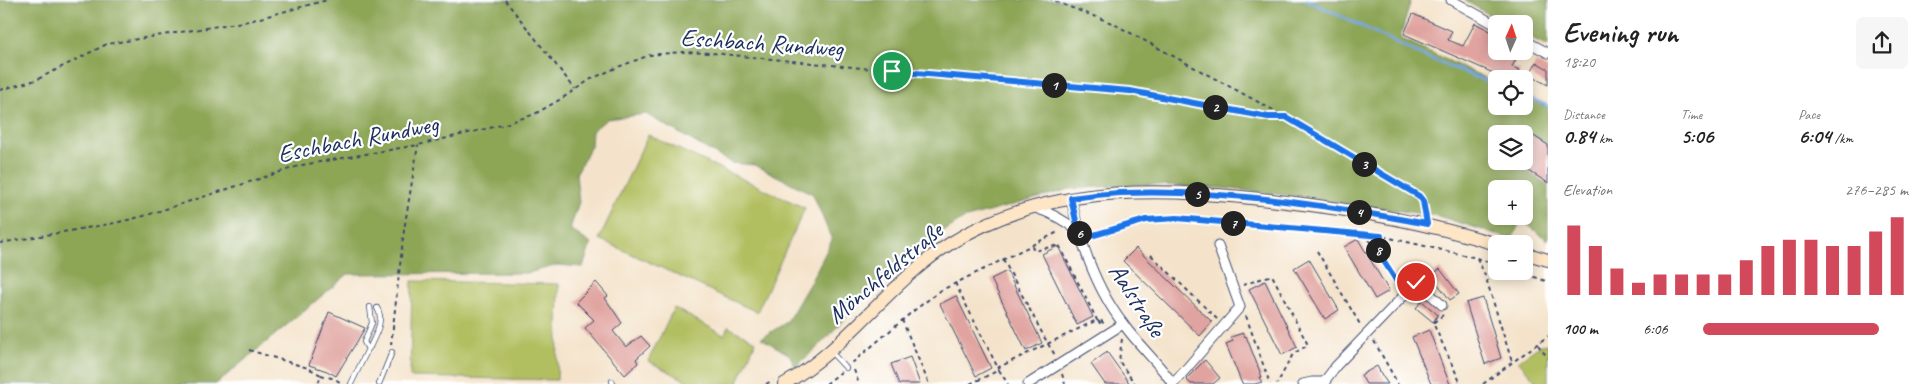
<!DOCTYPE html>
<html lang="en">
<head>
<meta charset="utf-8">
<style>
	body { margin:0; font-family:Caveat,sans-serif; background:#f6f6f6; color:#222; height:100vh; display:flex; flex-direction:column; font-size:19px; white-space:nowrap }
	* { box-sizing:border-box; margin:0 }
	p { font-size:16px; color:#767676 }
	.icon { flex:none; width:28px; height:28px; fill:none; stroke:currentColor; stroke-width:2; stroke-linecap:round; stroke-linejoin:round }
	.map { position:relative; flex:1; overflow:hidden }
	.panel { display:flex; flex-direction:column; background:#fff; width:375px }
	.panel>* { flex:none }
	.needle { width:32px; rotate:3deg }
	.buttons { position:absolute; left:1488px; top:15px; display:grid; gap:10px }
	.buttons a { display:grid; place-items:center; width:45px; height:45px; border-radius:8px; background:#fff; box-shadow:0 2px 12px #0003; font-size:25px }
	.pin { position:absolute; display:grid; place-items:center; width:42px; height:42px; color:#fff; margin:-21px; border:2px solid #fff; border-radius:50%; box-shadow:0 1px 5px #0007 }
	.km { position:absolute; width:25px; height:25px; margin:-12px; border-radius:50%; background:#222; color:#fff; font-size:14px; line-height:25px; text-align:center }
	.round { display:grid; place-items:center; flex:none; width:52px; height:52px; border-radius:8px; background:#f6f6f6 }
	.summary { display:flex; align-items:center; justify-content:space-between; height:85px; padding:0 15px }
	h1 { font-size:28px; font-weight:800; line-height:38px }
	.figures { display:grid; grid-template-columns:repeat(3,1fr); gap:8px; height:85px; padding:5px 15px }
	.figures div { display:grid; align-content:center }
	.figures b { font-size:21px; font-weight:800 }
	.figures small { font-size:14px; font-weight:400 }
	.figures p { font-size:14px }
	.chart { height:140px; padding:10px 15px }
	.chart p { display:flex; justify-content:space-between }
	.chart svg { width:100%; height:90px; margin-top:5px; stroke:#d1495b; stroke-width:6 }
	ul { padding:0 15px; list-style:none; font-size:16px }
	li { display:grid; grid-template-columns:80px 60px 1fr; align-items:center; height:38px }
	li i { height:12px; border-radius:6px; background:#d1495b }
	main { display:flex; flex:1; min-height:0 }
	.map>svg:first-child { display:block }
</style>
</head>
<body>
<main>
<div class="map">
<svg width="1548" height="384" viewBox="0 0 1548 384">
	<rect width="100%" height="100%" fill="#fff"/>
	<filter id="ink" filterUnits="userSpaceOnUse"><feTurbulence type="fractalNoise" baseFrequency=".02" numOctaves="2"/><feDisplacementMap in="SourceGraphic" scale="10" xChannelSelector="R" yChannelSelector="G"/><feConvolveMatrix kernelMatrix="1 2 1 2 8 2 1 2 1" color-interpolation-filters="sRGB"/></filter>
	<filter id="wash" filterUnits="userSpaceOnUse"><feTurbulence type="fractalNoise" baseFrequency=".0096" numOctaves="4" result="noise"/><feDisplacementMap in="SourceGraphic" scale="20" xChannelSelector="R" yChannelSelector="G"/><feGaussianBlur stdDeviation="1.12" result="paint"/><feColorMatrix in="noise" values="0 0 0 0 0 0 0 0 0 0 0 0 0 0 0 0 0 1.4 0 .05"/><feComposite in="paint" operator="in"/></filter>
	<g filter="url(#wash)">
		<rect width="100%" height="100%" fill="#f4e3ca"/>
		<g fill="#b2bf61" stroke="#667760">
			<polygon points="648,135 805,208 757,312 599,239"/>
			<polygon points="412,281 559,284 557,380 410,377"/>
			<polygon points="674,308 724,335 728,327 756,341 737,384 710,384 703,381 700,384 693,384 648,361"/>
			<polygon points="1548,344 1548,384 1538,384 1518,361 1541,345"/>
		</g>
		<g fill="#8da657" stroke="#546a5a" fill-rule="evenodd">
			<path d="M0,0h1411l-11,38 96,45v23h28v-10l24,12v36l-17,-10 -7,10v-10h-28v27h15l37,24v55l-27,-20 -9,19 -74,-23 -144,-20 -72,-8 -80,-4 -72,5 -107,30 -64,42 -80,85 -24,21 -5,-12 -29,-17 26,-16 24,-41 21,-41 -19,-46 -58,-29 -24,-2 -85,-49 -39,5 -15,12 -1,15 -15,28 3,28 -9,27 21,15 -8,23 -25,-2 -30,8 -180,1 -132,110h-216zM1496,189h28v27h-28z"/>
			<polygon points="1464,0 1548,0 1548,46 1524,34 1524,24 1505,24"/>
		</g>
		<g fill="none" stroke-linecap="round" stroke-linejoin="round">
			<g stroke="#76a7e0" stroke-width="3">
				<polyline points="1307,0 1426,57 1496,85"/>
				<polyline points="1524,96 1548,106"/>
			</g>
		</g>
		<g id="blocks">
			<g fill="#e0a39f">
				<polygon points="1413,14 1452,31 1448,40 1463,46 1475,23 1496,34 1496,51 1520,51 1512,67 1520,70 1516,79 1507,79 1404,34"/>
				<polygon points="1536,62 1548,69 1548,85 1529,75"/>
				<polygon points="1532,135 1548,145 1548,183 1513,161 1524,161 1524,148"/>
				<polygon points="1358,239 1389,291 1375,299 1344,247"/>
				<polygon points="1058,246 1093,317 1077,325 1042,254"/>
				<polygon points="1136,248 1212,322 1200,336 1123,261"/>
				<polygon points="1309,259 1339,310 1325,319 1294,268"/>
				<polygon points="1440,269 1459,294 1450,300 1431,275"/>
				<polygon points="1007,271 1042,343 1026,351 991,279"/>
				<polygon points="1265,281 1297,347 1282,355 1249,289"/>
				<polygon points="596,282 608,296 605,298 622,323 613,331 626,347 641,336 650,346 636,359 638,363 625,375 585,328 594,320 576,302"/>
				<polygon points="956,296 991,368 976,376 940,304"/>
				<polygon points="1483,298 1501,358 1485,364 1466,303"/>
				<polygon points="1422,301 1438,315 1433,322 1416,308"/>
				<polygon points="329,312 365,328 336,376 327,371 309,365"/>
				<polygon points="1429,330 1443,367 1450,384 1431,384 1412,337"/>
				<polygon points="1243,333 1245,337 1246,336 1262,377 1260,377 1262,382 1255,384 1242,384 1226,344 1233,341 1231,337"/>
				<polygon points="1107,352 1117,366 1130,384 1105,384 1091,364"/>
				<polygon points="910,357 920,384 899,384 891,364"/>
				<polygon points="1205,360 1220,378 1213,384 1191,384 1186,379"/>
				<polygon points="1377,366 1383,377 1388,384 1366,384 1361,375"/>
			</g>
		</g>
	</g>
	<g filter="url(#ink)">
		<use href="#blocks" fill-opacity="0" stroke="#3c4a6e" stroke-width="1"/>
		<g fill="none" stroke-linecap="round" stroke-linejoin="round">
			<defs>
				<g id="service">
					<polyline points="368,349 364,342 372,323 370,307"/>
					<polyline points="830,351 846,368"/>
					<polyline points="612,381 613,384"/>
					<path d="M351,384l17,-35 2,-2c5,-12 15,-27 7,-39"/>
					<polyline points="379,384 392,352"/>
				</g>
				<g id="minor">
					<polyline points="1451,0 1496,25"/>
					<polyline points="1524,40 1548,53"/>
					<path d="M1071,198c9,44 25,91 53,127 15,21 35,38 49,59"/>
					<path d="M1035,208c17,5 29,12 43,23"/>
					<polyline points="1324,382 1336,366 1417,282 1442,305"/>
					<polyline points="1028,384 1123,324"/>
					<polyline points="1173,384 1240,307 1218,246"/>
					<polyline points="1303,384 1312,382 1324,382 1326,384"/>
				</g>
				<g id="secondary">
					<polyline points="1524,253 1548,260"/>
					<path d="M784,384c64,-36 105,-102 167,-141 100,-63 222,-55 335,-41 71,8 141,21 210,42"/>
				</g>
			</defs>
			<use href="#service" stroke="#3c4a6e" stroke-width="6"/>
			<use href="#minor" stroke="#3c4a6e" stroke-width="11"/>
			<use href="#secondary" stroke="#3c4a6e" stroke-width="14"/>
			<g stroke="#3c4a6e" stroke-width="2" stroke-dasharray="4 4" stroke-linecap="butt">
				<polyline points="505,0 575,89"/>
				<polyline points="0,90 36,80 107,44 249,21 327,0"/>
				<polyline points="1286,117 1419,196 1423,201 1426,214"/>
				<polyline points="1091,237 1117,227 1146,220 1177,218 1381,236 1477,258 1496,264"/>
				<polyline points="1505,237 1520,241"/>
				<polyline points="1369,239 1400,286"/>
				<polyline points="0,243 115,223 144,216 302,165 418,145 502,125 535,114 561,99 591,79 618,67 650,55 681,52 712,53 892,71 1130,91 1268,117 1286,117 1112,23 1051,0"/>
				<polyline points="1032,246 1034,251 1059,245 1097,320 1100,319 1104,324"/>
				<polyline points="1378,250 1381,236"/>
				<polyline points="1317,251 1361,326"/>
				<polyline points="1151,255 1217,319"/>
				<polyline points="1477,258 1485,275 1512,362"/>
				<polyline points="1003,259 1048,344 1055,355"/>
				<polyline points="1519,271 1548,282"/>
				<polyline points="955,283 999,370"/>
				<polyline points="1243,285 1272,275 1308,345 1293,354 1277,384"/>
				<polyline points="1443,315 1433,323 1461,384"/>
				<polyline points="1246,316 1270,384"/>
				<polyline points="902,320 929,384"/>
				<polyline points="1122,339 1119,361 1135,384"/>
				<polyline points="1374,341 1398,384"/>
				<polyline points="391,345 404,230 418,145"/>
				<polyline points="1538,345 1548,358"/>
				<polyline points="249,350 308,368 321,375 318,384"/>
				<polyline points="852,363 912,312 940,291 1060,231"/>
				<polyline points="997,368 1097,320 1102,325"/>
				<polyline points="854,370 859,384"/>
				<polyline points="1062,374 1065,384"/>
				<polyline points="321,375 335,379 343,384"/>
				<polyline points="766,384 773,380"/>
				<polyline points="826,384 841,372"/>
				<polyline points="970,384 999,370 1008,384"/>
				<polyline points="1483,384 1548,336"/>
			</g>
			<use href="#service" stroke="#fff" stroke-width="4.5"/>
			<use href="#minor" stroke="#fff" stroke-width="9"/>
			<use href="#secondary" stroke="#fde5c5" stroke-width="12"/>
		</g>
	</g>
	<g fill="none" stroke-linecap="round" stroke-linejoin="round" filter="url(#ink)">
		<defs>
			<path id="route" d="M892,71l238,20 138,26h18l133,79 4,5 4,23c-101,-19 -204,-35 -307,-31 -16,1 -33,3 -49,5l9,41 66,-19 31,-2 204,18 -3,16 27,42 11,-12"/>
		</defs>
		<use href="#route" stroke="#fff" stroke-width="10"/>
		<use href="#route" stroke="#1a73e8" stroke-width="6"/>
	</g>
	<g text-anchor="middle" dominant-baseline="central" stroke-width="4.5" stroke-linejoin="round" paint-order="stroke">
		<g font-size="25" fill="#1b2f5e" stroke="#fff">
			<text transform="translate(762 43) rotate(4)">Eschbach Rundweg</text>
			<text transform="translate(358 139) rotate(-11)">Eschbach Rundweg</text>
			<text transform="translate(885 273) rotate(-40)">Mönchfeldstraße</text>
			<text transform="translate(1137 300) rotate(57)">Aalstraße</text>
		</g>
	</g>
</svg>
<div class="buttons">
<a><svg class="needle" viewBox="-14 -14 28 28"><path d="M0-13l5 13h-10z" fill="#e53935"/><path d="M0 13l5-13h-10z" fill="#767676"/></svg></a>
<a><svg class="icon" aria-label="locate" viewBox="0 0 24 24"><circle cx="12" cy="12" r="6"/><path d="M12 2v4M12 18v4M2 12h4M18 12h4"/></svg></a>
<a><svg class="icon" aria-label="layers" viewBox="0 0 24 24"><path d="M12 4l9 5-9 5-9-5zM3 14l9 5 9-5"/></svg></a>
<a>+</a>
<a>−</a>
</div>
<div class="pin" style="left:892px;top:71px;background:#1e9e55"><svg class="icon" aria-label="arrive" viewBox="0 0 24 24"><path d="M6 21V4h12l-3 4 3 4H6"/></svg></div>
<div class="pin" style="left:1416px;top:282px;background:#d93025"><svg class="icon" aria-label="check" viewBox="0 0 24 24"><path d="M5 12l5 5 9-10"/></svg></div>
<b class="km" style="left:1054px;top:85px">1</b>
<b class="km" style="left:1215px;top:107px">2</b>
<b class="km" style="left:1364px;top:164px">3</b>
<b class="km" style="left:1359px;top:212px">4</b>
<b class="km" style="left:1197px;top:194px">5</b>
<b class="km" style="left:1079px;top:233px">6</b>
<b class="km" style="left:1233px;top:223px">7</b>
<b class="km" style="left:1378px;top:250px">8</b>
</div>
<section class="panel">
<div class="summary"><div><h1>Evening run</h1><p>18:20</p></div><a class="round"><svg class="icon" aria-label="share" viewBox="0 0 24 24"><path d="M12 15V3M7 8l5-5 5 5M5 13v7h14v-7"/></svg></a></div>
<div class="figures">
<div><p>Distance</p><b>0.84<small> km</small></b></div>
<div><p>Time</p><b>5:06</b></div>
<div><p>Pace</p><b>6:04<small> /km</small></b></div>
</div>
<div class="chart"><p><span>Elevation</span>276–285 m</p>
<svg viewBox="0 0 160 44" preserveAspectRatio="none"><path d="M5 44V10M15 44V20M25 44V31M35 44V38M45 44V34M55 44V34M65 44V34M75 44V34M85 44V27M95 44V20M105 44V17M115 44V17M125 44V20M135 44V20M145 44V13M155 44V6"/></svg>
</div>
<ul>
<li><b>100 m</b>6:06<i style="width:86%"></i></li>
</ul>
</section>
</main>
</body>
</html>
